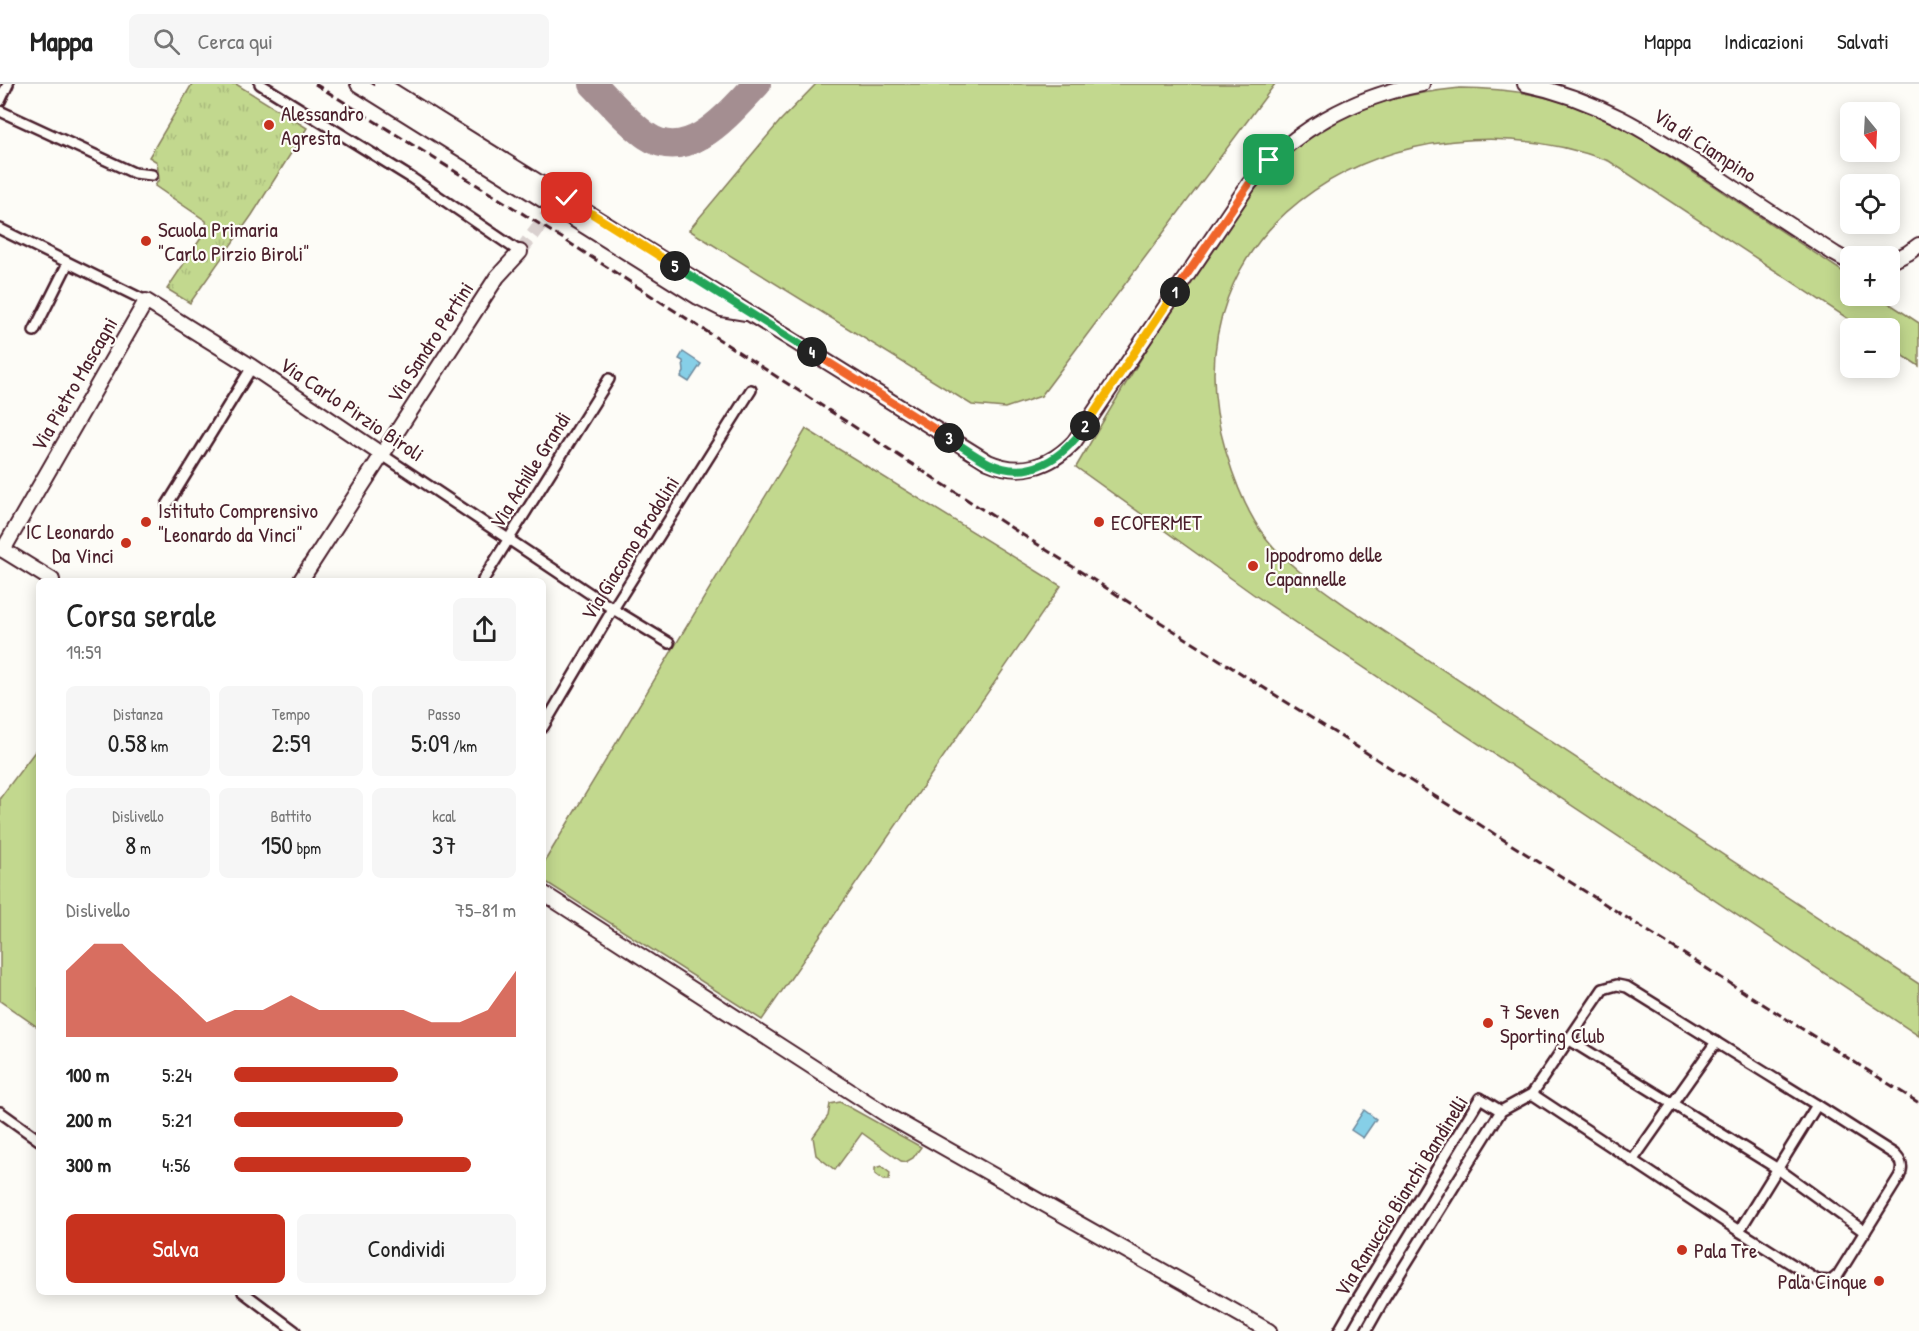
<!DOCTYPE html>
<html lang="it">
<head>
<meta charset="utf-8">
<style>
	body { margin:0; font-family:"Patrick Hand",sans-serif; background:#f6f6f6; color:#222; height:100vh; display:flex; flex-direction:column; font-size:22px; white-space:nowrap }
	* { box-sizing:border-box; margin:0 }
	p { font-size:20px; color:#767676 }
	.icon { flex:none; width:33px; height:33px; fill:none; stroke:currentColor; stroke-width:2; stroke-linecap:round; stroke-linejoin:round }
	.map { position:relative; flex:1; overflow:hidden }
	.panel { position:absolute; left:36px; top:494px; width:510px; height:717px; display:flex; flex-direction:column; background:#fff; border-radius:9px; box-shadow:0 3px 15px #0003 }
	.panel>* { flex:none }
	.needle { width:39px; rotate:162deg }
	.fabs { position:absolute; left:1840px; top:18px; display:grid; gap:12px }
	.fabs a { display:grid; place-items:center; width:60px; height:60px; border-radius:9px; background:#fff; box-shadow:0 3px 15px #0003; font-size:30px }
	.pin { position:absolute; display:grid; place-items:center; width:51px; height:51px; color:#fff; margin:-26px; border-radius:12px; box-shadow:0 3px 9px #0006 }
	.km { position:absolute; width:30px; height:30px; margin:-15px; border-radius:50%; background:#222; color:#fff; font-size:16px; line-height:30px; text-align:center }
	.round { display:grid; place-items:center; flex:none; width:63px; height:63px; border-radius:9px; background:#f6f6f6 }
	.headline { display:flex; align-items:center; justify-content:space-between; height:102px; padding:0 30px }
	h1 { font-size:33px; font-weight:600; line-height:45px }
	.stats { display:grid; grid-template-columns:repeat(3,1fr); gap:9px; height:102px; padding:6px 30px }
	.stats div { display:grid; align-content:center; border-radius:9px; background:#f6f6f6; text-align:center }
	.stats b { font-size:26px; font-weight:600 }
	.stats small { font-size:16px; font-weight:400 }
	.stats p { font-size:16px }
	.chart { height:168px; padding:12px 30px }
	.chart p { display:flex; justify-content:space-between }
	.chart svg { width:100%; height:108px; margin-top:6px; fill:#c8321e; opacity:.7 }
	.button { display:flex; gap:12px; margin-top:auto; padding:12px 30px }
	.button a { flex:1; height:69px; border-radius:9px; background:#c8321e; color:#fff; font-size:24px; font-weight:600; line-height:69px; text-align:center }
	.button a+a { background:#f6f6f6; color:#222 }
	ul { padding:0 30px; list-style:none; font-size:20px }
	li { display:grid; grid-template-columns:96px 72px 1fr; align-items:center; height:45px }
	li i { height:15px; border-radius:8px; background:#c8321e }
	header { display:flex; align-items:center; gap:36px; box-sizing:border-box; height:84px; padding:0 30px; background:#fff; border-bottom:2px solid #e0e0e0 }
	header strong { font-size:28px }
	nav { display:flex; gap:33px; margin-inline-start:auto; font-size:21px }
	.search { width:420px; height:54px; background:#f6f6f6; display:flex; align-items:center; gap:15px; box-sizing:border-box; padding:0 21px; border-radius:9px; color:#767676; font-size:22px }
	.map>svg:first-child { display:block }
</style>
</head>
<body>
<header>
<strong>Mappa</strong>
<div class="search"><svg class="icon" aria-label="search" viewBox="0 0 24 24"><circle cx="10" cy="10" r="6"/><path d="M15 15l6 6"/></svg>Cerca qui</div>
<nav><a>Mappa</a><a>Indicazioni</a><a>Salvati</a></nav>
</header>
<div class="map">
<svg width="1919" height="1247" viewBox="0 0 1919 1247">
	<defs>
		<pattern id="park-tufts" width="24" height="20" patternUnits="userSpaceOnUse" patternTransform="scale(1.5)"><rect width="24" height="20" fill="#c2d88e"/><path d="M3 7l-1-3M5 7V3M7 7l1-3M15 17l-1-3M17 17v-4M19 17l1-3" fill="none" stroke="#a8b97b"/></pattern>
	</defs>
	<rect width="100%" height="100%" fill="#fdfcf7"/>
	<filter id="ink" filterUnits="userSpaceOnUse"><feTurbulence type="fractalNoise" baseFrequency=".0167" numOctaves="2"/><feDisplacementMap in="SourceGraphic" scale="12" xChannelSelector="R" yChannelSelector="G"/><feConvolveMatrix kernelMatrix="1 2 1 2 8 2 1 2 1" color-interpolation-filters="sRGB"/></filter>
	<g filter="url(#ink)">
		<g fill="#c2d88e" stroke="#867c5c" stroke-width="1.5">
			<polygon points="816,0 1275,0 1041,312 1005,324 972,321 689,146 780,37"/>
			<path d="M1460,4c68,0 119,14 178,48l213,141v19h27l41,27v43l-29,-19v-19h-28l-253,-167c-207,-77 -452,59 -383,291 9,30 21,62 40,86 22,28 51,47 80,68l573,378v52l-666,-442 -177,-127c37,-63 74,-125 114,-185 37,-57 73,-117 132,-153 42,-27 90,-36 138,-41z"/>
			<polygon points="806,345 1061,502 762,936 543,796 543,780"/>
			<polygon points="39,662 39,944 0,917 0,714"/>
			<polygon points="840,1018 921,1063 913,1074 906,1078 901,1077 862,1049 835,1086 816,1071 813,1053 828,1032 830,1020"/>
			<polygon points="881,1082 890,1089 889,1096 883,1096 875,1090 875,1084"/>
		</g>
		<polygon fill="url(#park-tufts)" stroke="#867c5c" stroke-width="1.5" points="192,0 236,0 307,44 252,131 190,219 167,205 207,145 206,137 155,102 159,95 157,78 149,73"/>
		<g fill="#86cfe7" stroke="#6e899c" stroke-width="1.5">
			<polygon points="683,268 701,280 689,298 681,293 684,288 683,277 679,275"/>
			<polygon points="1364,1026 1376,1035 1363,1054 1351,1046"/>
		</g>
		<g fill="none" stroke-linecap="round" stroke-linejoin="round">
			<path stroke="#a48e91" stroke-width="28" d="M593,0c17,17 34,38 54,52 42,29 83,-24 110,-52"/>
			<polyline stroke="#d9d0ce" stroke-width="14" stroke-dasharray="14 7" stroke-linecap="butt" points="520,168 554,123"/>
			<defs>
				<g id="street">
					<polyline points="260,0 410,93 520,168"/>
					<polyline points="0,17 8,0"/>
					<polyline points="0,27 134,89 152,91"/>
					<polyline points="0,145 146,217"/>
					<polyline points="34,247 68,179"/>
					<polyline points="381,370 613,525 669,559"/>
					<polyline points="167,421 252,283"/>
					<polyline points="483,496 609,295"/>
					<polyline points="543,643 613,525 751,306"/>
					<polyline points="1568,955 1778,1085 1865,1148"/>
					<polyline points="0,1028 39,1056"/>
					<polyline points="1632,1077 1716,958"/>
					<path d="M1739,1147l78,49 14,1 7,-6 61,-98c5,-9 2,-17 -5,-23l-77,-49"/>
					<polyline points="243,1208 295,1247"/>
					<polyline points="1339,1247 1355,1219 1480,1014 1501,1027"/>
					<polyline points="1366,1247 1384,1215 1501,1027 1532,1010 1603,905 1617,901 1627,903 1817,1021 1739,1147 1532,1010"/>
				</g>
				<g id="secondary">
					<polyline points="358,0 698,213 722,225 746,229"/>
					<path d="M381,0l607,378c32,14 62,5 86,-20l175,-258c43,-54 105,-87 173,-100"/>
					<path d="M1525,0c73,15 126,50 188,90 40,27 81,54 122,80l16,9"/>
					<polyline points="1890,178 1908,169 1919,161"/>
					<polyline points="0,464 52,496"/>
					<polyline points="3,466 146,217 252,283 381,370"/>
					<polyline points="301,496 497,193 520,168"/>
					<polyline points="543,809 890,1033 1269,1247"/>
				</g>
			</defs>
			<use href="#street" stroke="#4a1f2b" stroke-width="14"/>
			<use href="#secondary" stroke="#4a1f2b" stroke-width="18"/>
			<use href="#street" stroke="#fdfcf7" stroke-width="9"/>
			<use href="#secondary" stroke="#fdfcf7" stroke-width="14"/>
			<polyline stroke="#4a1f2b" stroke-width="3" stroke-dasharray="9 4.5" stroke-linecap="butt" points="315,0 565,156 977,422 1919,1019"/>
		</g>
	</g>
	<g fill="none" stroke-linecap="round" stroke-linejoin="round" filter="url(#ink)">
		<defs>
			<polyline id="split-1" points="1175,208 1249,100 1269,76"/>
			<polyline id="split-2" points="1085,342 1175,208"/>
			<path id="split-3" d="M949,354c13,8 26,18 40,25 40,19 74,-5 96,-37"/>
			<polyline id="split-4" points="812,268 949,354"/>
			<polyline id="split-5" points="675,182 812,268"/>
			<polyline id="split-6" points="567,114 675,182"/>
		</defs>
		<use href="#split-1" stroke="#fff" stroke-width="12"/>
		<use href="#split-2" stroke="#fff" stroke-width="12"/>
		<use href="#split-3" stroke="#fff" stroke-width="12"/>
		<use href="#split-4" stroke="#fff" stroke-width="12"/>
		<use href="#split-5" stroke="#fff" stroke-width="12"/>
		<use href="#split-6" stroke="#fff" stroke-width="12"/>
		<use href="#split-1" stroke="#f0652b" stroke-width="8"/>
		<use href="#split-2" stroke="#f5b400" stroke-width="8"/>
		<use href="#split-3" stroke="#22a559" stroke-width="8"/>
		<use href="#split-4" stroke="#f0652b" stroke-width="8"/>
		<use href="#split-5" stroke="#22a559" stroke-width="8"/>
		<use href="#split-6" stroke="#f5b400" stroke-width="8"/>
	</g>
	<g fill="#c8321e" stroke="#fdfcf7" stroke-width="2">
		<circle cx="269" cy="41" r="6"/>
		<circle cx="146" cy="157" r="6"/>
		<circle cx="146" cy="438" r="6"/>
		<circle cx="1099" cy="438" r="6"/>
		<circle cx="126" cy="459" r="6"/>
		<circle cx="1253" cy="482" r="6"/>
		<circle cx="1488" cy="939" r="6"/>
		<circle cx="1682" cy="1166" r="6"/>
		<circle cx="1879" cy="1197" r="6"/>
	</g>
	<g text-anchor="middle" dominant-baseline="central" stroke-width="4.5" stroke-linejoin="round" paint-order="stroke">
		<g font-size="21" fill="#4a1f2b" stroke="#fdfcf7" text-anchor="start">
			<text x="281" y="29">Alessandro<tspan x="281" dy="24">Agresta</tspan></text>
			<text x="158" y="145">Scuola Primaria<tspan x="158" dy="24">"Carlo Pirzio Biroli"</tspan></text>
			<text x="158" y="426">Istituto Comprensivo<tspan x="158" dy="24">"Leonardo da Vinci"</tspan></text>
			<text x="1111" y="438">ECOFERMET</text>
			<text x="114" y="447" text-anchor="end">IC Leonardo<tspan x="114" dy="24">Da Vinci</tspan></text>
			<text x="1265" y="470">Ippodromo delle<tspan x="1265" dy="24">Capannelle</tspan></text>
			<text x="1500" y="927">7 Seven<tspan x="1500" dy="24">Sporting Club</tspan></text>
			<text x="1694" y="1166">Pala Tre</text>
			<text x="1867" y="1197" text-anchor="end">Pala Cinque</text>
		</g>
		<g font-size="21" fill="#4a1f2b" stroke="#fdfcf7">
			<text transform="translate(1705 61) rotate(33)">Via di Ciampino</text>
			<text transform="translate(430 258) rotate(-57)">Via Sandro Pertini</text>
			<text transform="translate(74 300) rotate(-60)">Via Pietro Mascagni</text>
			<text transform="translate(352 325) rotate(34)">Via Carlo Pirzio Biroli</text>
			<text transform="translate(530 386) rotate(-58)">Via Achille Grandi</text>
			<text transform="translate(630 464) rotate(-58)">Via Giacomo Brodolini</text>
			<text transform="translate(1401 1112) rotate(-58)">Via Ranuccio Bianchi Bandinelli</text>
		</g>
	</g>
</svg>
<div class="fabs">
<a><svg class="needle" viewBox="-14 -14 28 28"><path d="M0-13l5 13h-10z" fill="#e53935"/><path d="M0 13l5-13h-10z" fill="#767676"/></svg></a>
<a><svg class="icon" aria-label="locate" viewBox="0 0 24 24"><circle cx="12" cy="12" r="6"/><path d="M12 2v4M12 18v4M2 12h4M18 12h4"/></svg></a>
<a>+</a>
<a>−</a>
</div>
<div class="pin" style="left:1269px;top:76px;background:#1e9e55"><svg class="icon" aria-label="arrive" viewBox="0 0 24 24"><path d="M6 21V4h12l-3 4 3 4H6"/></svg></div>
<div class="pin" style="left:567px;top:114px;background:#d93025"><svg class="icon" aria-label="check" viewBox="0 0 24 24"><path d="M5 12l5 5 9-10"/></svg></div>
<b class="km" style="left:1175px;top:208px">1</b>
<b class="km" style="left:1085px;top:342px">2</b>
<b class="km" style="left:949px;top:354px">3</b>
<b class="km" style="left:812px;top:268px">4</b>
<b class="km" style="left:675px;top:182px">5</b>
<section class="panel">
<div class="headline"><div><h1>Corsa serale</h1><p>19:59</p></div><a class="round"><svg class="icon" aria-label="share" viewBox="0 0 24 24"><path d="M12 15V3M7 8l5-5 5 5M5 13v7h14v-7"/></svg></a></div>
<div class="stats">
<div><p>Distanza</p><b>0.58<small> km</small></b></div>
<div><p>Tempo</p><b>2:59</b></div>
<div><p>Passo</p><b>5:09<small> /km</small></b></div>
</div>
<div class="stats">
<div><p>Dislivello</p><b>8<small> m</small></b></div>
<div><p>Battito</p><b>150<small> bpm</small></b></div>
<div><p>kcal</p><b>37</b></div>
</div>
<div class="chart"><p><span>Dislivello</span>75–81 m</p>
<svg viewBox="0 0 160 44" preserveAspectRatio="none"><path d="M0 44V17L10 6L20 6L30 17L40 27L50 38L60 33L70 33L80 27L90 33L100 33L110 33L120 33L130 38L140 38L150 33L160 17V44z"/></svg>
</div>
<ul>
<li><b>100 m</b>5:24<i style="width:58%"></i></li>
<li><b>200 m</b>5:21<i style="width:60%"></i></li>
<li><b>300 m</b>4:56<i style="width:84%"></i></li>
</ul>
<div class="button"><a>Salva</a><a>Condividi</a></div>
</section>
</div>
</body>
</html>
